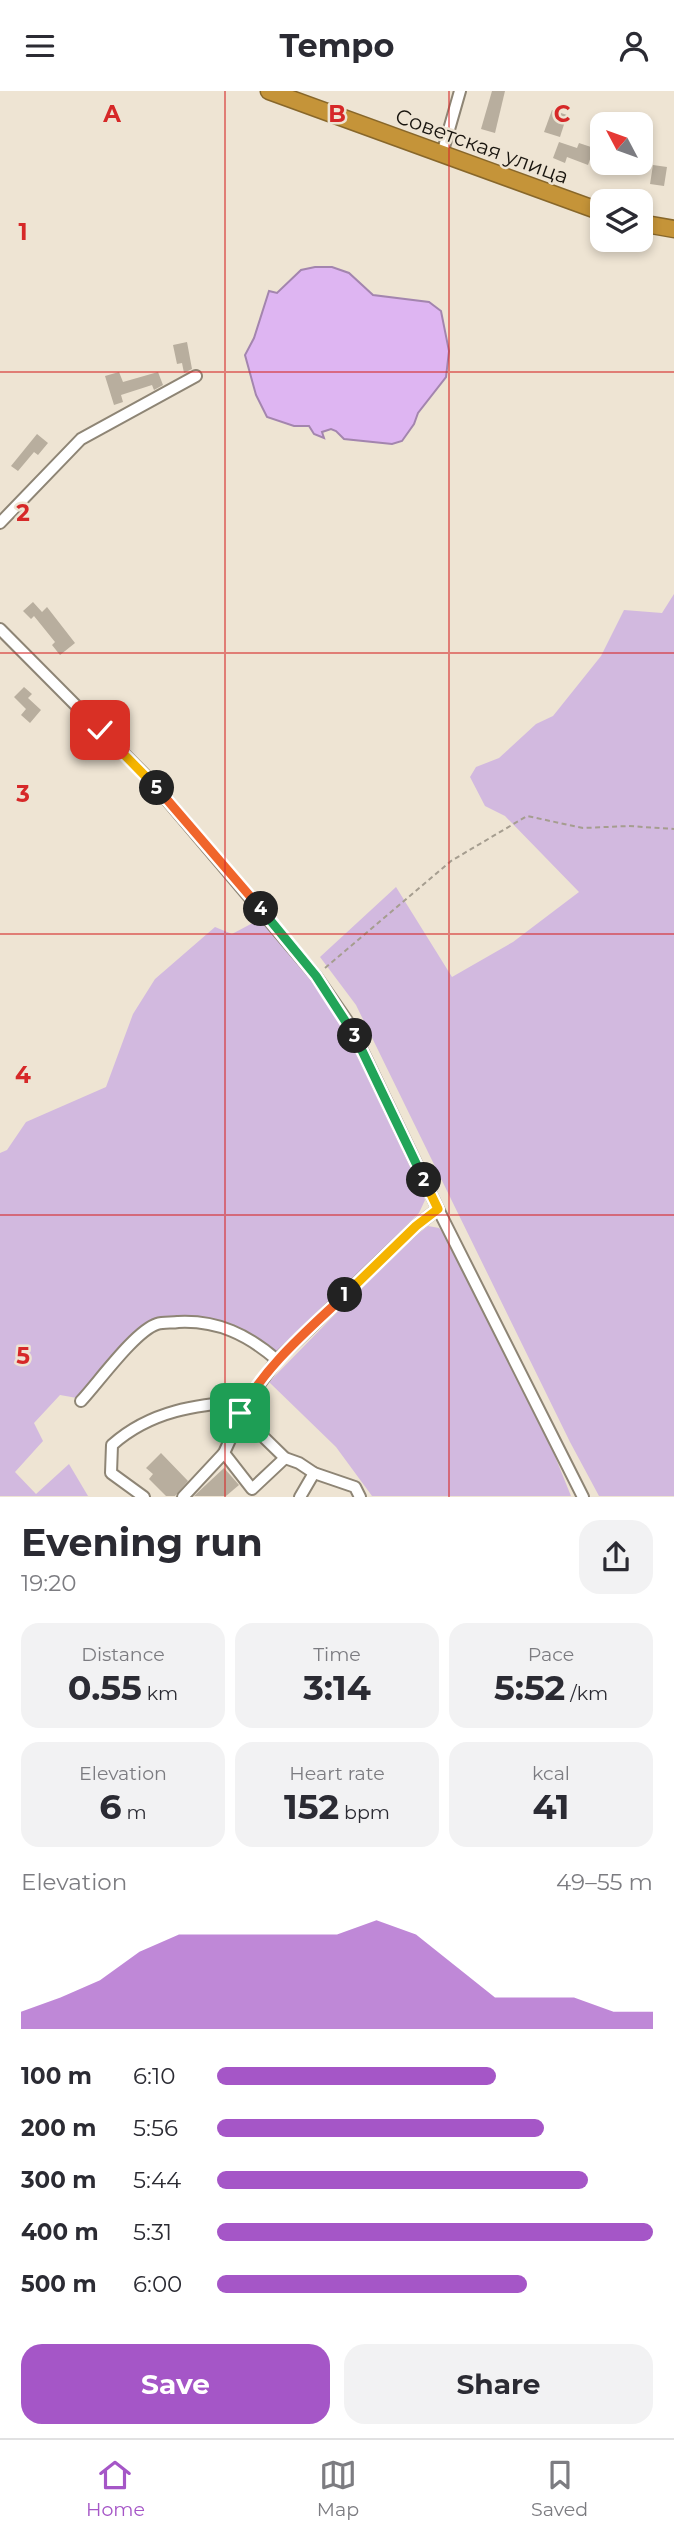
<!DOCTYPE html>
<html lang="en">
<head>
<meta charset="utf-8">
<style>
	body { margin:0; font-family:Montserrat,sans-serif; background:#f2f2f3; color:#2b2b33; height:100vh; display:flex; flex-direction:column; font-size:26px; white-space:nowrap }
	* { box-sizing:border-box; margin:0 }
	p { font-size:23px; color:#7c7c81 }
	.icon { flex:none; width:38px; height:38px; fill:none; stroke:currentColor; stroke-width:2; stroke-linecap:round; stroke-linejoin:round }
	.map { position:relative; height:1406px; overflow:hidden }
	.side { display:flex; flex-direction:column; background:#fff; flex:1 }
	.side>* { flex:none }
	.needle { width:46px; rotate:311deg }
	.buttons { position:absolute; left:590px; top:21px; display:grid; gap:14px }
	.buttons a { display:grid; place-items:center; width:63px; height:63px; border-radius:14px; background:#fff; box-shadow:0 4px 10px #0003; font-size:35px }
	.pin { position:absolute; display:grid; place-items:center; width:60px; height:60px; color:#fff; margin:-30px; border-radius:14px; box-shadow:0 4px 10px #0006 }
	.km { position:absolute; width:35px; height:35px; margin:-18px; border-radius:50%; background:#222; color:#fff; font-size:19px; line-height:35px; text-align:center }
	.round { display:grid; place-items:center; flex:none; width:74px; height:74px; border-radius:21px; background:#f2f2f3 }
	.summary { display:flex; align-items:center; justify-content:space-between; height:119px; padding:0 21px }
	h1 { font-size:38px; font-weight:700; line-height:52px }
	.figures { display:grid; grid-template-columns:repeat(3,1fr); gap:10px; height:119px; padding:7px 21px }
	.figures div { display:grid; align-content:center; border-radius:18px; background:#f2f2f3; text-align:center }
	.figures b { font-size:35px; font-weight:700 }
	.figures small { font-size:19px; font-weight:400 }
	.figures p { font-size:19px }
	.chart { height:196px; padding:14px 21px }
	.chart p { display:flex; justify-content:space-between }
	.chart svg { width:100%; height:126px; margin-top:7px; fill:#a556c7; opacity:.7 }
	.action { display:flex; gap:14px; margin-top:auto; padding:14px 21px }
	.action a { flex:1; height:80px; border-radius:21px; background:#a556c7; color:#fff; font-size:28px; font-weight:700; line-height:80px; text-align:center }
	.action a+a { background:#f2f2f3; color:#2b2b33 }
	ul { padding:0 21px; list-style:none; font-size:23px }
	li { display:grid; grid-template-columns:112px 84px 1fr; align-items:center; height:52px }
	li i { height:18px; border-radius:9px; background:#a556c7 }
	header { display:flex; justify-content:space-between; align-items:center; height:91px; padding:0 21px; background:#fff; font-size:32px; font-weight:700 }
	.tab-bar { display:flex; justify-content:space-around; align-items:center; height:98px; border-top:2px solid #e1e1e2; background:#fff; font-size:19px; color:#7c7c81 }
	.tab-bar a { display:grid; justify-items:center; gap:4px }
	.tab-bar .active { color:#a556c7 }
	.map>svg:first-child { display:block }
</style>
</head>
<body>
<header><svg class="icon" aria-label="menu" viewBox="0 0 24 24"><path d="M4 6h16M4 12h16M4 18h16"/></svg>Tempo<svg class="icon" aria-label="person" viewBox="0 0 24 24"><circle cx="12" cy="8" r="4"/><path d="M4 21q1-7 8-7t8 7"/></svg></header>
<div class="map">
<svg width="674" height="1406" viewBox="0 0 674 1406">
	<rect width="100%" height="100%" fill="#eee4d3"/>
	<g fill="#d2b9df">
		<polygon points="674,503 674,1405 599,1405 570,1351 356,914 320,866 396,796 452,886 513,851 579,801 505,725 485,715 470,686 476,676 499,667 536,633 553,625 601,565 624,519 662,522"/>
		<path d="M260,828l55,62 33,53 69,140 8,26 -6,13 -140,140c-31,-20 -62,-34 -100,-34 -7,0 -16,-2 -22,0 -19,4 -65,63 -80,79l-17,-3 -26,28 9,18 -28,31 21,22 33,-30 19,32h-88v-343l7,-3 19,-28 80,-35 27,-73 22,-35 60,-52 17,7z"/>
		<polygon points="428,1135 439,1137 456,1158 542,1333 571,1405 372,1405 336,1356 269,1291 400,1157"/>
	</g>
	<polygon fill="#deb5f2" stroke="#a385ae" stroke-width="2" points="315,176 332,176 349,182 373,204 429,211 441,220 449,260 446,286 418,322 414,333 402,350 392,353 344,348 336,340 331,338 322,341 324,347 314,343 309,335 294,335 267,326 256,304 245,264 254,247 269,200 277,202 301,179"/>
	<g fill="#b8ae9e">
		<polygon points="492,0 505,0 495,42 481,38"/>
		<polygon points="552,19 567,24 560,46 544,41"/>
		<polygon points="559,51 577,57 579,52 594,57 588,74 567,66 565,72 553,67"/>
		<polygon points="653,74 667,76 664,95 650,93"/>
		<polygon points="187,251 192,278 184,282 182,272 177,273 173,254"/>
		<polygon points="119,281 123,291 158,281 163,294 154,299 152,294 121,304 123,311 114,314 105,285"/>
		<polygon points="37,343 48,352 38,364 34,361 18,380 11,375"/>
		<polygon points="33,511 42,521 47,516 75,552 60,564 52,554 55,551 34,525 31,528 23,520"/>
		<polygon points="24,596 32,603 28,607 41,619 30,632 21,624 26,618 14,606"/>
		<polygon points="161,1362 188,1390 175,1405 166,1405 149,1388 153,1383 146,1377"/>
		<polygon points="224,1377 239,1394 226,1405 194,1405"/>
	</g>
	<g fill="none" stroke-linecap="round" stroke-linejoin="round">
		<defs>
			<g id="minor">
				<polyline points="442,63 460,0"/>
				<polyline points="0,432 81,348 196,285"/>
				<polyline points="0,538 150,689 316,885 350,934 438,1118 583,1406"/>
				<path d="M81,1310c17,-18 54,-70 76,-77 6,-2 15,-1 21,-2 40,-2 70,13 99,38"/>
				<polyline points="240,1323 285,1367 299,1372 314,1382 355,1396 360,1406"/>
				<polyline points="224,1362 252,1398 285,1367"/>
				<path d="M144,1406l-33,-24 1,-28c39,-35 85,-40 136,-45"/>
				<polyline points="183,1406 224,1362 248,1309 277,1269 416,1135 438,1118"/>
				<polyline points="300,1406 314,1382"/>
			</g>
			<g id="highway">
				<polyline points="269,0 602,121"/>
				<polyline points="640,132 674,138"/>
			</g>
		</defs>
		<use href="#minor" stroke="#8e8575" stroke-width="14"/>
		<use href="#highway" stroke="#88672a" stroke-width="19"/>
		<polyline stroke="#a59d8f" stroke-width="2" stroke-dasharray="5 3.5" stroke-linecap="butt" points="325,877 451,770 527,725 583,737 629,735 674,738"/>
		<use href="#minor" stroke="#fff" stroke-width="10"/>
		<use href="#highway" stroke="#c59439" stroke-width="16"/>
	</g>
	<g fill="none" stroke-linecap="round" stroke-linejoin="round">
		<defs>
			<path id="split-1" d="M240,1322c25,-47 67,-82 105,-118"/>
			<polyline id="split-2" points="345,1204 416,1135 438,1118 424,1089"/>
			<polyline id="split-3" points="355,945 424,1089"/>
			<polyline id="split-4" points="261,818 316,885 355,945"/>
			<polyline id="split-5" points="157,697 261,818"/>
			<polyline id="split-6" points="100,639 157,697"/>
		</defs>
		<use href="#split-1" stroke="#fff" stroke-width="14"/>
		<use href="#split-2" stroke="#fff" stroke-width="14"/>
		<use href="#split-3" stroke="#fff" stroke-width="14"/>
		<use href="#split-4" stroke="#fff" stroke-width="14"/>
		<use href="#split-5" stroke="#fff" stroke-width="14"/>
		<use href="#split-6" stroke="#fff" stroke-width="14"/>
		<use href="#split-1" stroke="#f0652b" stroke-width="9"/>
		<use href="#split-2" stroke="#f5b400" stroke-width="9"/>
		<use href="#split-3" stroke="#22a559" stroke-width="9"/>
		<use href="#split-4" stroke="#22a559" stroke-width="9"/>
		<use href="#split-5" stroke="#f0652b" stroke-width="9"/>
		<use href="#split-6" stroke="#f5b400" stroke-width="9"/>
	</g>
	<path fill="none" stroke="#d62828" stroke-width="2" stroke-opacity="0.55" d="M225,0v1406M449,0v1406M0,281h674M0,562h674M0,843h674M0,1124h674"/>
	<g text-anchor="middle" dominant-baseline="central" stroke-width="5" stroke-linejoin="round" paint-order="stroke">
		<g font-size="21" fill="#18140e" stroke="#eee4d3">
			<text transform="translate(482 55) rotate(20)">Советская улица</text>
		</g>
	</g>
	<g font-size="23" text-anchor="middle" font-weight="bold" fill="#d62828" stroke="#eee4d3" stroke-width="5" stroke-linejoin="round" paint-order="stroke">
		<text x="112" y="31">A</text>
		<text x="337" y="31">B</text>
		<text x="562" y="31">C</text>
		<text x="23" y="149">1</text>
		<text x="23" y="430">2</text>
		<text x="23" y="711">3</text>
		<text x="23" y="992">4</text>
		<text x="23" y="1273">5</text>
	</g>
</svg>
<div class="buttons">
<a><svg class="needle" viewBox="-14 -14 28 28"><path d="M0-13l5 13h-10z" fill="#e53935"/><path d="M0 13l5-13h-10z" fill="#7c7c81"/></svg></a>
<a><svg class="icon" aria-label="layers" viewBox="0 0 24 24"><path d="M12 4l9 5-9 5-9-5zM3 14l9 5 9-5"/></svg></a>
</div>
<div class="pin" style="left:240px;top:1322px;background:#1e9e55"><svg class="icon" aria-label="arrive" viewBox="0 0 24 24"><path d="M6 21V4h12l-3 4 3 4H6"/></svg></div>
<div class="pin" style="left:100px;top:639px;background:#d93025"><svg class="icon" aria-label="check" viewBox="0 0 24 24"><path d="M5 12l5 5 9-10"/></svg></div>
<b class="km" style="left:345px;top:1204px">1</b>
<b class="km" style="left:424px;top:1089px">2</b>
<b class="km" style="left:355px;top:945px">3</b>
<b class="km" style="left:261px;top:818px">4</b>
<b class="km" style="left:157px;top:697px">5</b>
</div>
<section class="side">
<div class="summary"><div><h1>Evening run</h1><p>19:20</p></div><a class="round"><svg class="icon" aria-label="share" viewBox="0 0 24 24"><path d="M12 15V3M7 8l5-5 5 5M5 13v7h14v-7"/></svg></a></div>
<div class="figures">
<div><p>Distance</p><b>0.55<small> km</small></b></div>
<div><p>Time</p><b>3:14</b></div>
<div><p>Pace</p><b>5:52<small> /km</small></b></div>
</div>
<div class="figures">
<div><p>Elevation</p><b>6<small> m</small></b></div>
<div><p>Heart rate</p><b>152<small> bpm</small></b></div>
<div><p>kcal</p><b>41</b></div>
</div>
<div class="chart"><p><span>Elevation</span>49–55 m</p>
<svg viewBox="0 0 160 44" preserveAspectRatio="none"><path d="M0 44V38L10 33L20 27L30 17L40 11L50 11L60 11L70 11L80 11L90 6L100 11L110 22L120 33L130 33L140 33L150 38L160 38V44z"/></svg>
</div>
<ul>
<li><b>100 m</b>6:10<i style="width:64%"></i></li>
<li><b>200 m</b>5:56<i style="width:75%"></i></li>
<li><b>300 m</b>5:44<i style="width:85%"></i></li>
<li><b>400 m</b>5:31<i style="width:100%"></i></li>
<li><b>500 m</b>6:00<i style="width:71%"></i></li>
</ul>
<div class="action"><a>Save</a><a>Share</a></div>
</section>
<nav class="tab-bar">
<a class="active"><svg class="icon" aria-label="home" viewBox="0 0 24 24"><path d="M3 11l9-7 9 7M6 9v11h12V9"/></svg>Home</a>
<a><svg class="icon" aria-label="map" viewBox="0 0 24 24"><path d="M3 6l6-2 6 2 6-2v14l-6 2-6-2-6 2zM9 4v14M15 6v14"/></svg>Map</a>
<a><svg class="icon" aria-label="saved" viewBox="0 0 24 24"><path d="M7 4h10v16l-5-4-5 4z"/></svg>Saved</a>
</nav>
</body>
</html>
